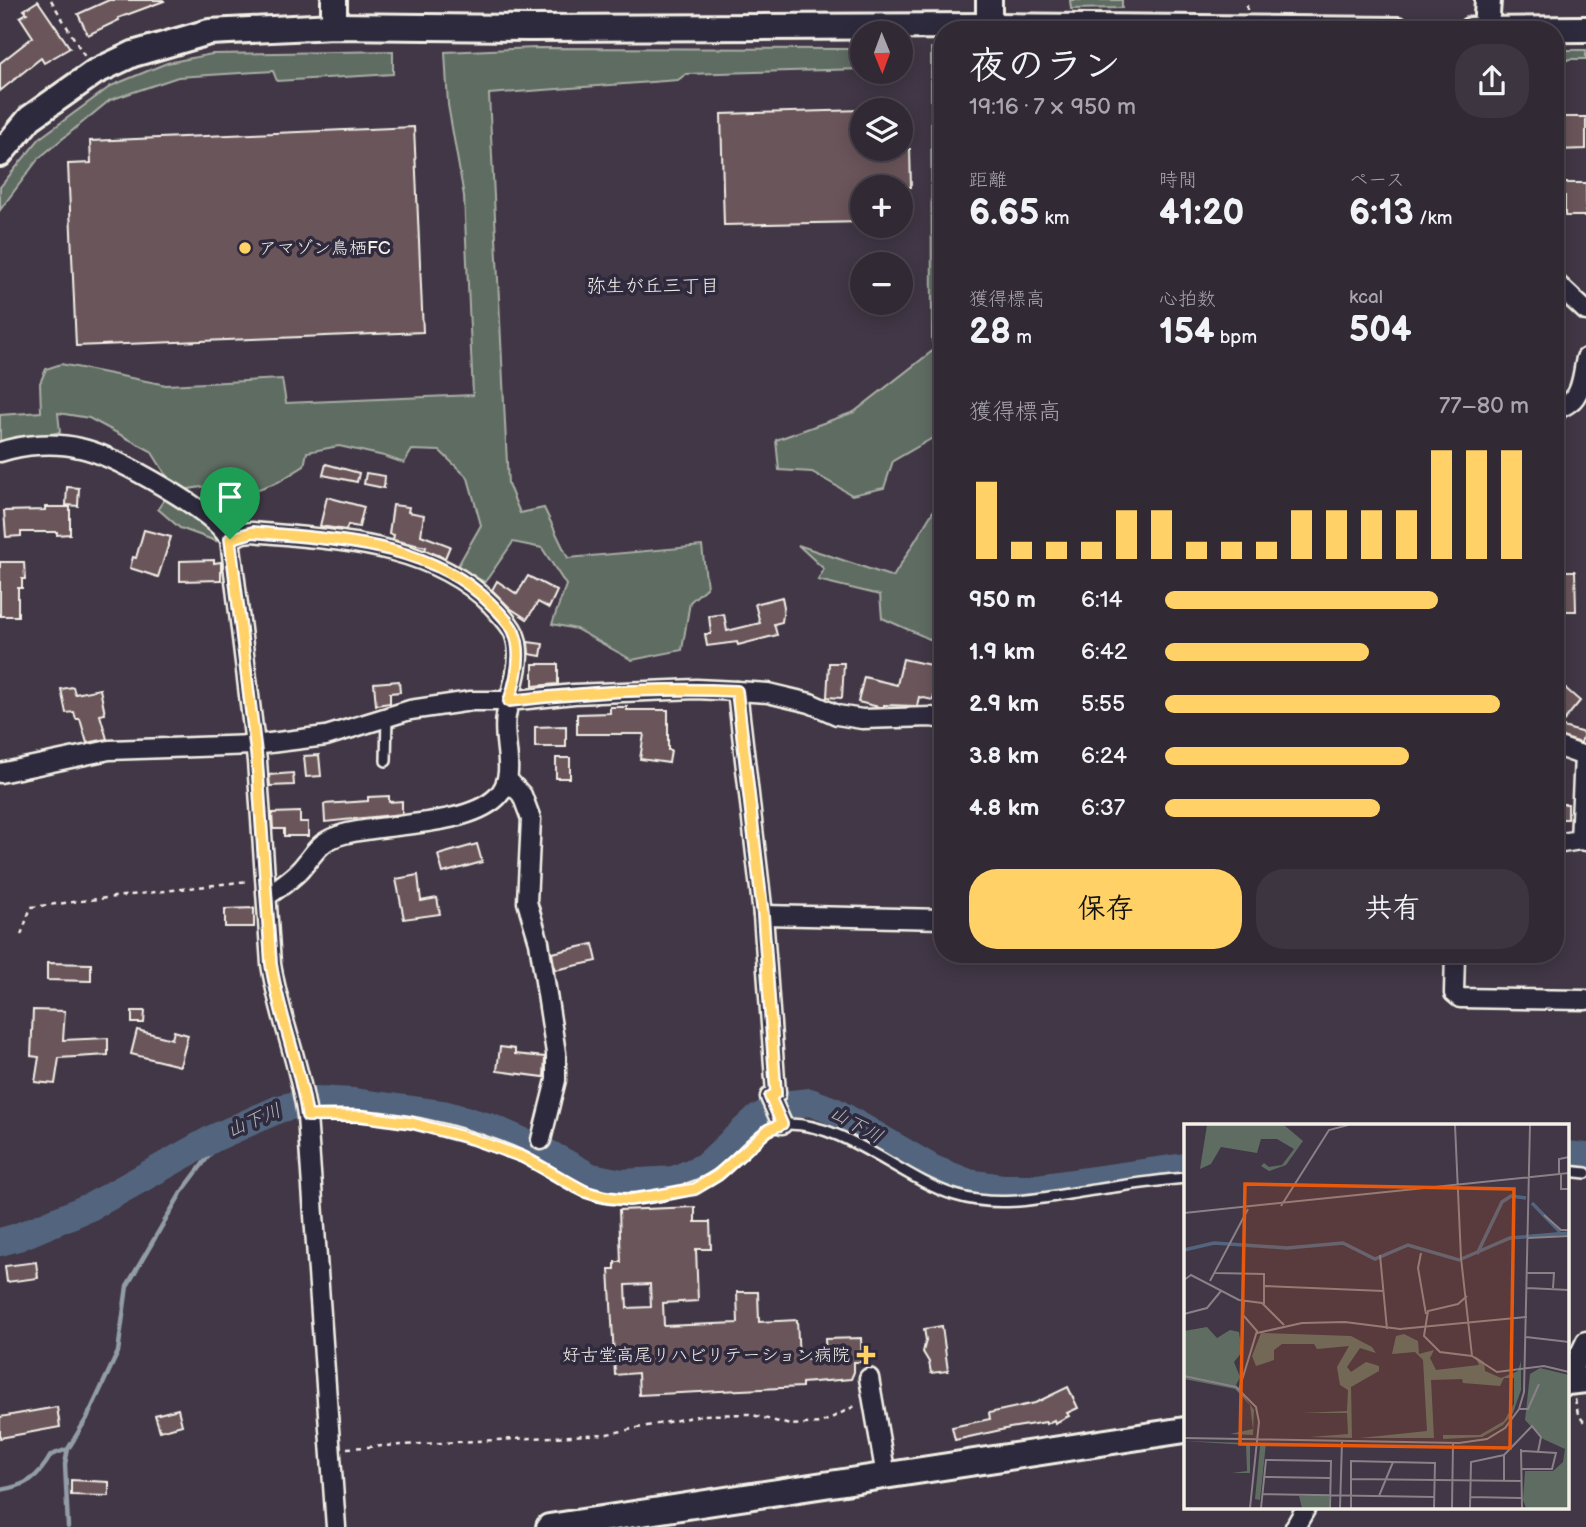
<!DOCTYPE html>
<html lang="ja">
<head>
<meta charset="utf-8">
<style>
	body { margin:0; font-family:"Balsamiq Sans","Klee One",sans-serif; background:#3d3540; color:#f1f3f6; height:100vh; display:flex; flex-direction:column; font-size:26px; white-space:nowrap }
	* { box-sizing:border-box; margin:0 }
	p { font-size:23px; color:#a8a6ac }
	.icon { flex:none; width:38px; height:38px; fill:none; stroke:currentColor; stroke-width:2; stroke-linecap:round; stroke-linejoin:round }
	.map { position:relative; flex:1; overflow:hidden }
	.side { position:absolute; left:934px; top:21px; width:630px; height:942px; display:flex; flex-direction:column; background:#312934; border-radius:28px; box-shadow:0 4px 18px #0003,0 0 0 2px #4c454f }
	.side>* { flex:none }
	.needle { width:46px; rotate:179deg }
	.controls { position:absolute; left:850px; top:21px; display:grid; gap:14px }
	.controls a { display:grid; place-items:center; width:63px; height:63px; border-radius:50%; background:#312934; box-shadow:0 4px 18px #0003,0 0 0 2px #4c454f; font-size:35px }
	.pin { position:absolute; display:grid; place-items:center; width:60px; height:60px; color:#fff; margin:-72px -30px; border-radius:50% 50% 50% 0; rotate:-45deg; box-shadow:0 0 7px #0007 }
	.pin .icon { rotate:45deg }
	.round { display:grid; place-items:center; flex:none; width:74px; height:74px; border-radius:28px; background:#3d3540 }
	.summary { display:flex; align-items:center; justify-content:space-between; height:119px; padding:0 35px }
	h1 { font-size:38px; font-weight:600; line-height:52px }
	.figures { display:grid; grid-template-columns:repeat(3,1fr); gap:10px; height:119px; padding:7px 35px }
	.figures div { display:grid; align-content:center }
	.figures b { font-size:35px; font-weight:600 }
	.figures small { font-size:19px; font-weight:400 }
	.figures p { font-size:19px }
	.chart { height:196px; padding:14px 35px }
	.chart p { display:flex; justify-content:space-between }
	.chart svg { width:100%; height:126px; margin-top:7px; stroke:#ffd166; stroke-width:6 }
	.action { display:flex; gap:14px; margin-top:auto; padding:14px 35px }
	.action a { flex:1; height:80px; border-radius:28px; background:#ffd166; color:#111; font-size:28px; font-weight:600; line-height:80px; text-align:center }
	.action a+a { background:#3d3540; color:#f1f3f6 }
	ul { padding:0 35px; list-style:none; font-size:23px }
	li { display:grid; grid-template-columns:112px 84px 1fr; align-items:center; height:52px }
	li i { height:18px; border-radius:9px; background:#ffd166 }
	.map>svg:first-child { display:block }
</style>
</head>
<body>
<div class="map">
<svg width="1586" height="1527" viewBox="0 0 1586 1527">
	<rect width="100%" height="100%" fill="#413746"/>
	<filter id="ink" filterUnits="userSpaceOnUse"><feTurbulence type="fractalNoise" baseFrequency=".0143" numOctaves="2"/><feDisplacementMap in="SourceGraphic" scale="14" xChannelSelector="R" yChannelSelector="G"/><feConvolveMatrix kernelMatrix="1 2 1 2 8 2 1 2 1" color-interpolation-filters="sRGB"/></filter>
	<g filter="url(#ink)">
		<g fill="#5e6c62" stroke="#a9aea5" stroke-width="2">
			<polygon points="1070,0 1122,0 1122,8 1071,9"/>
			<polygon points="536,48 863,49 863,69 686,74 678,80 489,94 508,484 520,513 544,508 568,558 702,546 707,587 690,602 682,650 632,660 576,629 552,624 566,585 542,548 513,542 485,582 456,569 481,525 468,478 440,451 412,450 404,463 384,456 339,446 307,452 304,466 278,482 253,491 221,484 189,489 186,505 217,528 216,541 180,528 158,509 173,486 151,451 89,418 58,413 60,432 0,446 0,415 41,412 40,383 46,369 61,364 166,385 282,379 286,403 473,395 464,196 448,105 445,52"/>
			<polygon points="931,48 943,48 943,432 893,461 884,488 852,495 812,472 779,470 776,440 854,412 940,345 932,342"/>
			<polygon points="1556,50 1586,50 1586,59 1569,59 1556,66"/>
			<polygon points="393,51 393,74 277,81 273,71 178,77 110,100 39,158 0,210 0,187 40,138 111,86 167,63 212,54"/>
			<polygon points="943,495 943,645 882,618 880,595 818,580 824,569 798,545 893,577"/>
		</g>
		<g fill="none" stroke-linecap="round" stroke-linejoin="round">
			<g stroke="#939da8" stroke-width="4.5">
				<polyline points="68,1449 65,1464 68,1527"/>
				<path d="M0,1490c26,-4 38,-12 51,-35l17,-6 19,-31 31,-66 9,-66 54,-93 33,-44v-11"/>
			</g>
			<g stroke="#53657e" stroke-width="28">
				<polyline points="1567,1155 1586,1157"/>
				<polyline points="0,1242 18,1237 92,1206 214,1138 279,1109 315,1100 354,1102 443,1114 492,1128 540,1149 591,1177 622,1183 674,1180 706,1166 755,1120 781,1105 810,1102 834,1111 933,1169 969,1183 1004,1188 1036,1188 1185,1167"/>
			</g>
		</g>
		<g fill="#6b555a" stroke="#f4f1e8" stroke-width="2" fill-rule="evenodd">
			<polygon points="109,0 163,0 164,1 118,18 119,20 88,35 78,14"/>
			<polygon points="38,1 70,48 44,63 41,58 0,91 0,63 33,37 20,17 27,13 24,10"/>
			<polygon points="863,110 863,149 910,149 911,187 863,187 863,222 724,225 721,114"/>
			<polygon points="1556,117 1586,117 1586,149 1556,150"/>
			<polygon points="414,127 423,332 76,346 68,164 91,163 90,141"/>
			<polygon points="1558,183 1586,183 1586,216 1565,216 1565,196 1558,196"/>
			<polygon points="326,464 359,473 357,482 323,475"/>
			<polygon points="366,473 385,476 384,488 364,484"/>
			<polygon points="67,487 79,488 78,506 66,505"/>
			<polygon points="327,497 364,507 359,527 348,525 346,530 320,526"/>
			<polygon points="393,505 409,507 408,512 424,515 421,535 450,546 445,558 425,550 426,547 393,540 394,535 389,534"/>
			<polygon points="45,507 70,507 70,534 57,535 57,532 21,532 21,536 6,537 4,511 45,510"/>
			<polygon points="144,530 171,537 158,577 130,568 133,557 136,558"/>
			<polygon points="214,560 214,563 221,562 221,580 180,581 180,561"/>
			<polygon points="0,562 24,562 25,579 22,579 22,588 18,588 18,616 0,616"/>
			<polygon points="1562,571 1575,571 1576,611 1562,611"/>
			<polygon points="528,576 557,591 549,608 538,602 527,619 510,608 492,590 497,581 517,594"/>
			<polygon points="782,597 784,607 782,622 774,624 777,635 738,645 737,642 707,646 705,634 711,634 709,616 724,614 727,631 760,623 755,604"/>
			<polygon points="528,642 543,644 541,656 529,654"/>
			<polygon points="903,659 935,666 933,671 940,672 933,700 919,697 917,706 884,705 884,707 879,707 858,702 864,677 897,685"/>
			<polygon points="829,663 844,663 842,698 827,697"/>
			<polygon points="533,664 558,664 558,684 533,686"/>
			<polygon points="1556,680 1580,701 1562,723 1556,717"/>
			<polygon points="399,681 400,692 390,693 390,703 376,705 374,683"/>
			<polygon points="73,687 75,694 100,689 105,714 100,715 107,739 87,743 80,719 76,719 74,712 66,713 61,689"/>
			<polygon points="610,707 627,707 627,710 668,710 668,750 671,750 669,763 640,759 644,734 577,734 577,714 610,713"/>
			<polygon points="1556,725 1584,733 1581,743 1556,735"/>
			<polygon points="566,726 566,747 535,747 535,727"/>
			<polygon points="319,755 321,776 306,777 304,756"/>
			<rect x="556" y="758" width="14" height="20"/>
			<polygon points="293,773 294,785 270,786 269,775"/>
			<polygon points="389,796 389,802 402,801 402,814 325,822 324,804 368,801 368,797"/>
			<rect x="1556" y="804" width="12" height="15"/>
			<polygon points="300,812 300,822 308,822 308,836 284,836 284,829 273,829 272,813"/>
			<polygon points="477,844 482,862 443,873 438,855"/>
			<polygon points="418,875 421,901 437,898 440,914 404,919 396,879"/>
			<polygon points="254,908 254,927 225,927 225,909"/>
			<polygon points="593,944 597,961 555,970 552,953"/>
			<polygon points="47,963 91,964 91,981 47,980"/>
			<polygon points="33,1010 65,1011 63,1040 108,1038 108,1055 59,1058 55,1084 35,1082 39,1057 31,1056"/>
			<polygon points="132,1011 145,1011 144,1023 132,1023"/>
			<polygon points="137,1030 172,1039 174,1031 188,1035 180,1066 131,1054"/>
			<polygon points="500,1047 515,1049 515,1054 545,1057 544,1077 497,1071"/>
			<path d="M695,1207v15h15l1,27h-15l2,52 -35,2 1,23 74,-3 -1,-31h21l1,30 38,-2 2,39 27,-2 -1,-18 36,-1 1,24h-8v10l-3,7 -49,4v4l-163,8 -1,-22 -23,2 -6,-106h6v-7h6l-2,-52zM650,1284l1,23 -24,1 -1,-23z"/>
			<polygon points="36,1262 38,1278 7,1282 5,1266"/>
			<polygon points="942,1326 948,1371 931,1373 929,1362 923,1352 926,1340 924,1329"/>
			<polygon points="1068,1387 1078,1408 1067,1413 1069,1416 1055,1423 1054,1420 1046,1424 1046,1422 1010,1428 955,1440 952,1427 990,1419 989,1413 1035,1403"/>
			<polygon points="57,1407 60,1427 0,1438 0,1417"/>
			<polygon points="178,1409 182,1425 160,1431 155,1415"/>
			<polygon points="71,1480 109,1482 109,1496 71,1495"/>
		</g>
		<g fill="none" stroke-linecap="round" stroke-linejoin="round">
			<defs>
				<g id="lane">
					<polyline points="386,761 387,717"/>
					<path d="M307,1116c17,0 35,-1 53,0 51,2 117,20 163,41 29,13 54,37 86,41 32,4 85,-5 111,-25 18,-13 44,-49 66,-49 58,-2 114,54 169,71 41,13 84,4 125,-3 35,-5 70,-11 105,-14"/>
					<polyline points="1567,1171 1586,1173"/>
				</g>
				<g id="street">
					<polyline points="1556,283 1586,311"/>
					<path d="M1556,412c4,-6 8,-5 14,-10 12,-8 13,-31 16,-44"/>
					<path d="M0,452c24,-8 56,-10 80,-4 34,7 110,52 136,75 6,5 10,11 14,16l27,222 14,203c8,52 29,100 36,152l29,411"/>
					<path d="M230,539l13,-6 9,-1c83,8 177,10 239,72 7,8 19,19 23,29 11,27 -4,56 -8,83 -5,27 13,59 -9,81 -31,30 -113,26 -153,37 -26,7 -28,18 -44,36 -9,10 -22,18 -33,26"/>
					<polyline points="737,691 763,915 776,1093 770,1097 782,1124"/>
					<polyline points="1556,746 1584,756 1580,840"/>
					<polyline points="0,773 109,750 254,745 326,736 410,710 471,701 509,701 574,694 696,689 737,691 768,693 810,703 837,715 862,719 931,717 943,719"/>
					<polyline points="508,780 522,795 531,819 527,902 539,942 556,1053 556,1080 541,1140"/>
					<polyline points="1556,844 1580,840 1586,841"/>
					<polyline points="763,915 943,919"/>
					<polyline points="1455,954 1454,993 1460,998 1586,1000"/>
					<polyline points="869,1378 886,1476"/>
					<polyline points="1567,1380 1586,1341"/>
					<polyline points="1295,1527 1306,1508"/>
				</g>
				<g id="secondary">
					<polyline points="334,26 334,0"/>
					<polyline points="989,26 989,0"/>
					<polyline points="1486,29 1488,0"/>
					<polyline points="1471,30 1586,29"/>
					<polyline points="0,154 30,118 95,72 133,54 209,32 334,26 529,28 989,26 1398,30"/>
					<polyline points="1567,1382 1586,1380"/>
					<polyline points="549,1527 1185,1430"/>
				</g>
			</defs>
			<use href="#lane" stroke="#f4f1e8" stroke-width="14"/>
			<use href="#street" stroke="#f4f1e8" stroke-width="23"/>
			<use href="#secondary" stroke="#f4f1e8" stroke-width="30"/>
			<g stroke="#f4f1e8" stroke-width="2.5" stroke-dasharray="5 5" stroke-linecap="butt">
				<polyline points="51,0 85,57"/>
				<polyline points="1247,10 1247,0"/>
				<polyline points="21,935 31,907 248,881"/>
				<polyline points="1575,1399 1578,1414 1586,1425"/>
				<polyline points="347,1448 607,1434 703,1415 749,1414 790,1425 821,1423 857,1405"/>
			</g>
			<use href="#lane" stroke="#2f2a3d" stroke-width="9"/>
			<use href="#street" stroke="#2f2a3d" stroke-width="18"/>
			<use href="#secondary" stroke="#2f2a3d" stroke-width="24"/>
		</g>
	</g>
	<g fill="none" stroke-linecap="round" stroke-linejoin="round" filter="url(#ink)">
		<defs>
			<path id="route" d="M253,532c81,8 175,9 237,71 8,8 20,19 24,29 9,21 2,49 -5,69 76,-9 151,-14 228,-10l26,224 13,178 -6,4 12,27 -14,6 -50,45 -23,14 -66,11 -24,-3 -19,-5 -63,-35 -51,-18 -60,-16 -50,-7h-55c-7,-52 -28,-100 -36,-152l-14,-203 -27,-222z"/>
		</defs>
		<use href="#route" stroke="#fff" stroke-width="14"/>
		<use href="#route" stroke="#ffd166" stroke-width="9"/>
	</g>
	<g fill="#ffd166" stroke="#2f2a3d" stroke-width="2.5">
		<circle cx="245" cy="248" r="7"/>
		<path d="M862.5 1344.5h7v7h7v7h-7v7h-7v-7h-7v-7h7z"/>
	</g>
	<g text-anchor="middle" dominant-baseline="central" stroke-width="7" stroke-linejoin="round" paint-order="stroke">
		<g font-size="18" fill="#f4f1e8" stroke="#2f2a3d" text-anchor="start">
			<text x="259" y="248">アマゾン鳥栖FC</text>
			<text x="850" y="1355" text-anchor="end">好古堂高尾リハビリテーション病院</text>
		</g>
		<g font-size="19" fill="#f4f1e8" stroke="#2f2a3d">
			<text x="653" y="286">弥生が丘三丁目</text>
		</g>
		<g font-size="19" font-style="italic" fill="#b4b9be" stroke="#2f2a3d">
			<text transform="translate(254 1121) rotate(-23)">山下川</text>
			<text transform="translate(856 1125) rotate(29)">山下川</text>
		</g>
	</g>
	<g transform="translate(1184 1124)">
		<rect width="385" height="385" fill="#413746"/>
		<path d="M23,1h77l19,16 -17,24 -17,6 -8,-5 3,-3 5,4 13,-2 12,-16 -17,-10h-16l-4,14 -36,-6 -10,17 -11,5zM23,203l10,11 13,-8 9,2 3,20 -8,10 6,15 -4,8 18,25 -1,25 -23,-1 23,-5 -3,-24 -15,-16 -51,-10v-48zM77,209l90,3 21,11 4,6 -16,-5 -13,19 4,5 15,-10 13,4v5l-28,16 1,51 -42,-1 38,-3 -1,-21h-44l44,-2 1,-21 -8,-5 -3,-18 12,-21 -32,3 -3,-5h-32l-8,6v10l-18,6 -4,-10zM220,210l14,7 1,13 15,-4 -4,8 6,12 43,-5 -4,-9 9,6 1,9 16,7 17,-7 3,-10v29l-8,23 -10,12 -21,12 -39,2v-4h37l24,-14 10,-17v-26h-10l-4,8 -37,-3 -1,-4 -31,1 3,58h-74l67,-7 -4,-71 -8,-8 -23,2 4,-18zM356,244l29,7v133h-43l-3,-8 2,-29h28l10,-9 2,-13 -22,-10 -18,-19 5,-46zM0,317l66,2v30h-18l15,-2 -1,-26zM82,319l-6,57 -5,-1 5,-53zM115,372h30v12h-27z" fill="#5e6c62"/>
		<path fill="none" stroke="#53657e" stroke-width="3.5" d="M348,79l28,29M0,126l30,-7 73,5 56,-5 32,16 33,-14 51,15 51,-22 59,-5M293,130l25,-52 9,-6 15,2"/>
		<path fill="none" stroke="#898187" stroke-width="2" d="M271,1l6,133 11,98 25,16 47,-6 25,6M375,49v-14l10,-2M377,49v16h7M97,82l48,-76 19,-5M0,89l385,-40M360,91l17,15h8M385,106v-41M344,114l41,-2M237,129l-3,15 8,46M196,131l7,74M31,149l49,1v30M343,149h27l-1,15M0,156l7,-5 48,25 23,3 22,22M26,157l38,-72M81,162l118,5M343,164l42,2M283,172l-9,8 -30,7 -4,25 16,16 32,4M0,190l23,-6 14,-17M73,209l45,-10 43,-1 55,7 127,-12M342,213l43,5M0,252l52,11 20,20 3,15 -9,86M55,266l18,-59 -14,-16 1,-14M335,285h9l11,-25M0,314l275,5 28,-4 18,-11 14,-19 5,-17 6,-267M337,325l1,59M337,345h31l4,-16 -34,-2M80,353l66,1M167,355l171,2M320,357v-26M78,370l172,3M195,372l14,-34M286,373l51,1M77,384l5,-48 65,1 -1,47M156,384l2,-67M167,384v-47l84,2 -1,45M268,384l1,-65M286,384l1,-46 33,-7 28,-29 9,11 -3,15"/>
		<path fill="#e8590c" fill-opacity="0.15" stroke="#e8590c" stroke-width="3.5" d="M61,60l269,5 -4,259 -270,-4z"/>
		<rect width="385" height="385" fill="none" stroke="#f4f1e8" stroke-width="3.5"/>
	</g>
</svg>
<div class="controls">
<a><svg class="needle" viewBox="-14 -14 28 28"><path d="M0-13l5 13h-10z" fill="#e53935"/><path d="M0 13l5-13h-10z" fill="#a8a6ac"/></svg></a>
<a><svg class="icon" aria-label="layers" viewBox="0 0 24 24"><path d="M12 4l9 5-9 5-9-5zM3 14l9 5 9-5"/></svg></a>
<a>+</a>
<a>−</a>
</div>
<div class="pin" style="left:230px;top:539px;background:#1e9e55"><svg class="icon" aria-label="arrive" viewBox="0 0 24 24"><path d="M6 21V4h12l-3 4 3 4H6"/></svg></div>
<section class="side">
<div class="summary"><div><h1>夜のラン</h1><p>19:16 · 7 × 950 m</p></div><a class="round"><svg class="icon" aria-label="share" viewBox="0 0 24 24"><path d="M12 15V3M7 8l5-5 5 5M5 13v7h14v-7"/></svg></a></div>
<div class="figures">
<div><p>距離</p><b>6.65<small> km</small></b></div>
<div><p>時間</p><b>41:20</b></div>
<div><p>ペース</p><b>6:13<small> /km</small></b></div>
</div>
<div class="figures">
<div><p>獲得標高</p><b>28<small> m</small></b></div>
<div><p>心拍数</p><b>154<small> bpm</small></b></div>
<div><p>kcal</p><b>504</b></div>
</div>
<div class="chart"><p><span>獲得標高</span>77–80 m</p>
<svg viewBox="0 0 160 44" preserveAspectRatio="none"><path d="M5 44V17M15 44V38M25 44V38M35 44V38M45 44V27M55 44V27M65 44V38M75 44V38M85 44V38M95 44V27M105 44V27M115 44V27M125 44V27M135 44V6M145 44V6M155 44V6"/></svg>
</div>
<ul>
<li><b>950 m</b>6:14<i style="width:75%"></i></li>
<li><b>1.9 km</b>6:42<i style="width:56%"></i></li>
<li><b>2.9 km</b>5:55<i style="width:92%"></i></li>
<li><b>3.8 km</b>6:24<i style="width:67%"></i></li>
<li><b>4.8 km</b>6:37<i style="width:59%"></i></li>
</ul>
<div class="action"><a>保存</a><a>共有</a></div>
</section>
</div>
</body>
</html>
